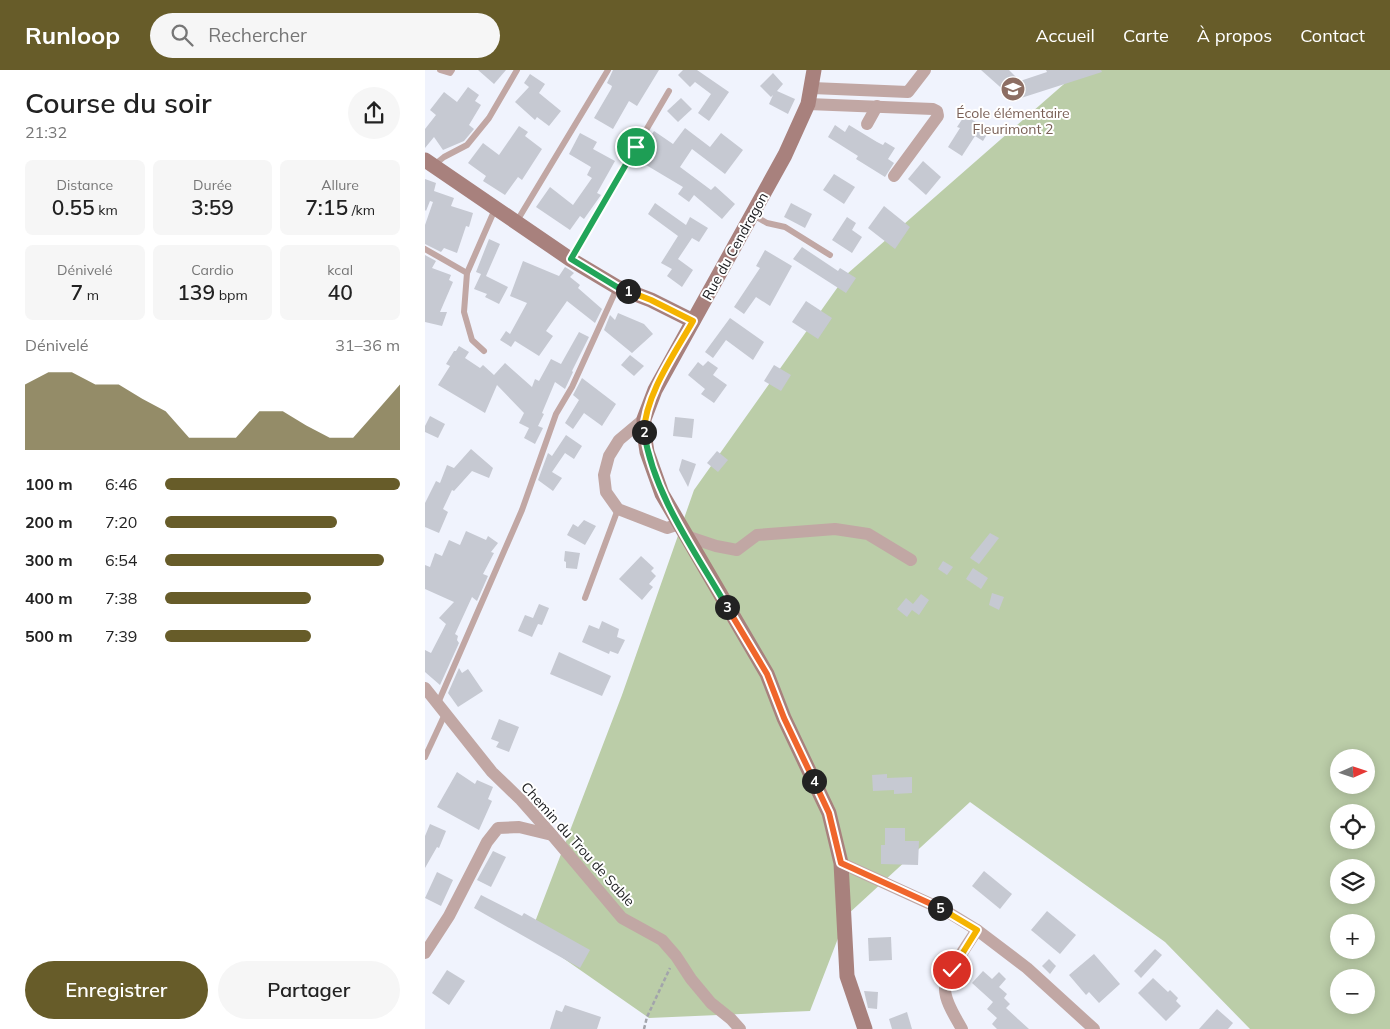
<!DOCTYPE html>
<html lang="fr">
<head>
<meta charset="utf-8">
<style>
	body { margin:0; font-family:Mulish,sans-serif; background:#f6f6f6; color:#222; height:100vh; display:flex; flex-direction:column; font-size:19px; white-space:nowrap }
	* { box-sizing:border-box; margin:0 }
	p { font-size:16px; color:#767676 }
	.icon { flex:none; width:28px; height:28px; fill:none; stroke:currentColor; stroke-width:2; stroke-linecap:round; stroke-linejoin:round }
	.map { position:relative; flex:1; overflow:hidden }
	.side { display:flex; flex-direction:column; background:#fff; width:425px }
	.side>* { flex:none }
	.needle { width:32px; rotate:87deg }
	.tools { position:absolute; left:905px; top:679px; display:grid; gap:10px }
	.tools a { display:grid; place-items:center; width:45px; height:45px; border-radius:50%; background:#fff; box-shadow:0 2px 12px #0003; font-size:25px }
	.pin { position:absolute; display:grid; place-items:center; width:42px; height:42px; color:#fff; margin:-21px; border:2px solid #fff; border-radius:50%; box-shadow:0 1px 5px #0007 }
	.km { position:absolute; width:25px; height:25px; margin:-12px; border-radius:50%; background:#222; color:#fff; font-size:14px; line-height:25px; text-align:center }
	.round { display:grid; place-items:center; flex:none; width:52px; height:52px; border-radius:26px; background:#f6f6f6 }
	.headline { display:flex; align-items:center; justify-content:space-between; height:85px; padding:0 25px }
	h1 { font-size:28px; font-weight:600; line-height:38px }
	.figures { display:grid; grid-template-columns:repeat(3,1fr); gap:8px; height:85px; padding:5px 25px }
	.figures div { display:grid; align-content:center; border-radius:8px; background:#f6f6f6; text-align:center }
	.figures b { font-size:21px; font-weight:600 }
	.figures small { font-size:14px; font-weight:400 }
	.figures p { font-size:14px }
	.chart { height:140px; padding:10px 25px }
	.chart p { display:flex; justify-content:space-between }
	.chart svg { width:100%; height:90px; margin-top:5px; fill:#675c29; opacity:.7 }
	.cta { display:flex; gap:10px; margin-top:auto; padding:10px 25px }
	.cta a { flex:1; height:58px; border-radius:30px; background:#675c29; color:#fff; font-size:20px; font-weight:600; line-height:58px; text-align:center }
	.cta a+a { background:#f6f6f6; color:#222 }
	ul { padding:0 25px; list-style:none; font-size:16px }
	li { display:grid; grid-template-columns:80px 60px 1fr; align-items:center; height:38px }
	li i { height:12px; border-radius:6px; background:#675c29 }
	header { display:flex; align-items:center; gap:30px; box-sizing:border-box; height:70px; padding:0 25px; background:#675c29; color:#fff }
	header strong { font-size:24px }
	nav { display:flex; gap:28px; margin-inline-start:auto; font-size:18px }
	.search { width:350px; height:45px; background:#f6f6f6; display:flex; align-items:center; gap:12px; box-sizing:border-box; padding:0 18px; border-radius:28px; color:#767676; font-size:19px }
	main { display:flex; flex:1; min-height:0 }
	.map>svg:first-child { display:block }
</style>
</head>
<body>
<header>
<strong>Runloop</strong>
<div class="search"><svg class="icon" aria-label="search" viewBox="0 0 24 24"><circle cx="10" cy="10" r="6"/><path d="M15 15l6 6"/></svg>Rechercher</div>
<nav><a>Accueil</a><a>Carte</a><a>À propos</a><a>Contact</a></nav>
</header>
<main>
<section class="side">
<div class="headline"><div><h1>Course du soir</h1><p>21:32</p></div><a class="round"><svg class="icon" aria-label="share" viewBox="0 0 24 24"><path d="M12 15V3M7 8l5-5 5 5M5 13v7h14v-7"/></svg></a></div>
<div class="figures">
<div><p>Distance</p><b>0.55<small> km</small></b></div>
<div><p>Durée</p><b>3:59</b></div>
<div><p>Allure</p><b>7:15<small> /km</small></b></div>
</div>
<div class="figures">
<div><p>Dénivelé</p><b>7<small> m</small></b></div>
<div><p>Cardio</p><b>139<small> bpm</small></b></div>
<div><p>kcal</p><b>40</b></div>
</div>
<div class="chart"><p><span>Dénivelé</span>31–36 m</p>
<svg viewBox="0 0 160 44" preserveAspectRatio="none"><path d="M0 44V12L10 6L20 6L30 12L40 12L50 19L60 25L70 38L80 38L90 38L100 25L110 25L120 32L130 38L140 38L150 25L160 12V44z"/></svg>
</div>
<ul>
<li><b>100 m</b>6:46<i style="width:100%"></i></li>
<li><b>200 m</b>7:20<i style="width:73%"></i></li>
<li><b>300 m</b>6:54<i style="width:93%"></i></li>
<li><b>400 m</b>7:38<i style="width:62%"></i></li>
<li><b>500 m</b>7:39<i style="width:62%"></i></li>
</ul>
<div class="cta"><a>Enregistrer</a><a>Partager</a></div>
</section>
<div class="map">
<svg width="965" height="959" viewBox="0 0 965 959">
	<rect width="100%" height="100%" fill="#f0f3fd"/>
	<path fill="#bbcda8" fill-rule="evenodd" d="M655,0h310v959h-140l-85,-87 -195,-140 -123,113 -37,96 -161,7 -119,-83 92,-240 72,-205 153,-216zM914,688h27v27h-27zM914,742h27v28h-27zM914,798h27v27h-27zM914,852h27v28h-27zM914,908h27v27h-27z"/>
	<g fill="#c6c9d2">
		<polygon points="53,0 81,0 69,14"/>
		<polygon points="188,0 234,0 212,36 204,31 188,59 169,48 186,19 187,16 182,13"/>
		<polygon points="258,0 272,0 304,22 284,51 273,43 286,24 270,12 265,17 253,5"/>
		<polygon points="556,0 584,0 595,11 622,2 621,0 676,0 677,2 596,28 592,15 583,24"/>
		<polygon points="348,3 358,14 352,21 370,29 363,44 344,34 348,25 346,27 335,16"/>
		<polygon points="105,4 120,14 114,23 136,41 124,56 112,47 110,50 90,32 104,17 99,13"/>
		<polygon points="43,17 54,25 50,31 56,35 44,55 49,59 39,71 18,80 9,67 0,78 0,59 11,45 5,40 19,22 32,32"/>
		<polygon points="256,28 267,39 253,52 242,41"/>
		<polygon points="540,45 564,61 558,71 550,66 537,86 523,77 535,58 532,57"/>
		<polygon points="410,55 420,62 424,55 452,72 458,75 460,72 470,78 463,89 469,93 460,107 431,89 433,86 403,67"/>
		<polygon points="94,56 103,62 100,66 117,79 97,110 93,107 80,125 58,111 61,106 43,93 58,73 74,85"/>
		<polygon points="260,58 285,77 296,63 318,80 300,104 267,79 255,97 286,120 290,116 310,134 297,149 269,125 264,132 253,124 258,117 211,89 229,61 248,74"/>
		<polygon points="155,63 172,72 168,79 190,91 172,123 176,125 159,149 155,146 145,160 111,137 125,117 148,135 167,108 162,105 166,97 144,84"/>
		<polygon points="498,91 516,107 501,125 483,109"/>
		<polygon points="409,104 430,117 419,134 398,120"/>
		<polygon points="0,109 11,113 9,121 29,128 26,136 48,143 44,157 41,156 32,183 19,178 16,182 0,174 0,155 8,132 5,131 1,141 0,140"/>
		<polygon points="230,133 261,155 265,147 283,158 274,172 267,168 253,189 268,200 257,217 242,206 247,199 236,193 253,166 223,144"/>
		<polygon points="366,133 387,144 380,158 359,147"/>
		<polygon points="459,136 485,157 470,179 443,158"/>
		<polygon points="422,147 431,153 427,160 437,167 427,183 407,170"/>
		<polygon points="64,169 75,174 61,206 83,217 74,234 60,227 62,224 49,219 56,204 51,202"/>
		<polygon points="377,177 413,201 415,198 431,208 421,223 368,189"/>
		<polygon points="340,180 367,196 345,236 331,227 319,244 309,237 335,198 331,196"/>
		<polygon points="0,185 11,191 7,198 26,205 24,210 28,212 15,242 22,242 17,256 0,252"/>
		<polygon points="98,191 134,206 140,197 145,200 149,203 145,207 155,215 153,218 177,239 170,253 142,231 121,261 128,266 114,286 90,271 86,277 75,270 81,261 85,264 102,233 85,226"/>
		<polygon points="381,231 407,248 393,269 367,252"/>
		<polygon points="193,243 219,254 228,264 207,283 179,260 185,245 190,250"/>
		<polygon points="305,248 339,272 328,290 301,270 288,288 280,282"/>
		<polygon points="154,262 164,267 147,301 148,302 140,319 130,312 117,343 119,344 113,356 118,358 110,374 99,368 104,358 94,353 99,343 72,315 60,343 13,315 25,296 21,294 29,281 31,281 34,276 44,282 40,288 55,298 58,295 69,305 80,293 107,317 110,309 114,311 126,289 136,294"/>
		<polygon points="205,285 219,296 209,306 196,295"/>
		<polygon points="283,291 293,298 288,305 302,315 289,333 276,324 280,319 263,305 273,292 278,296"/>
		<polygon points="349,295 366,305 356,321 339,311"/>
		<polygon points="157,308 191,334 177,356 159,343 148,359 140,353 154,330 148,325"/>
		<polygon points="5,346 20,354 13,368 0,362 0,356"/>
		<polygon points="250,347 269,349 267,368 248,366"/>
		<polygon points="141,365 157,376 149,389 140,383 127,402 137,408 128,421 113,410 123,383 127,386"/>
		<polygon points="46,379 68,398 64,408 47,401 29,421 27,420 18,439 23,442 14,463 0,457 0,433 11,411 15,413 22,395 29,398"/>
		<polygon points="292,381 303,390 293,402 282,393"/>
		<polygon points="257,389 271,394 263,417 254,400"/>
		<polygon points="159,450 171,456 160,475 142,465 148,454 153,457"/>
		<polygon points="41,461 61,470 63,466 73,473 66,482 69,483 58,504 63,506 52,531 47,527 30,564 33,566 32,570 34,573 15,615 0,602 0,580 6,583 21,554 14,548 29,532 0,519 0,495 5,497 10,483 17,486 24,470 35,475"/>
		<polygon points="565,463 574,468 554,494 545,488"/>
		<polygon points="140,481 155,483 152,499 141,498 141,492 139,491"/>
		<polygon points="216,486 229,498 226,501 231,506 224,514 228,517 217,530 194,509"/>
		<polygon points="518,491 528,497 522,505 513,499"/>
		<polygon points="548,498 563,508 556,519 541,509"/>
		<polygon points="567,523 579,527 574,540 564,535"/>
		<polygon points="496,524 504,530 494,545 487,540 482,547 472,539 481,528 488,534"/>
		<polygon points="114,534 124,538 117,555 113,554 107,567 93,561 100,545 108,548"/>
		<polygon points="177,551 194,559 192,567 200,570 193,584 185,581 184,584 157,572 164,555 174,559"/>
		<polygon points="134,582 186,606 177,626 125,604"/>
		<polygon points="34,598 37,603 43,599 58,621 33,637 23,623"/>
		<polygon points="74,649 94,657 84,682 71,677 74,672 66,669"/>
		<polygon points="32,702 50,714 52,710 68,717 63,729 67,731 54,760 12,737"/>
		<polygon points="462,704 462,708 487,707 487,723 469,724 469,720 448,721 447,705"/>
		<polygon points="5,754 21,761 14,778 12,777 0,798 0,766"/>
		<polygon points="460,758 480,758 480,771 494,771 493,795 456,794 456,775 460,775"/>
		<polygon points="68,781 81,787 66,817 52,810"/>
		<polygon points="559,801 587,824 575,839 547,816"/>
		<polygon points="12,802 28,810 16,836 0,828"/>
		<polygon points="56,825 97,846 99,843 165,880 155,898 49,838"/>
		<polygon points="622,841 651,865 635,884 606,860"/>
		<polygon points="466,867 467,890 444,891 443,868"/>
		<polygon points="730,879 737,885 716,908 709,901"/>
		<polygon points="669,884 695,914 674,933 664,922 661,925 644,905"/>
		<polygon points="624,889 631,896 625,904 617,896"/>
		<polygon points="22,900 40,911 24,935 7,923"/>
		<polygon points="558,901 567,909 574,902 581,909 574,917 582,924 579,928 585,934 581,938 604,959 572,959 567,954 572,948 562,939 568,932 547,913"/>
		<polygon points="728,908 743,922 745,920 753,928 751,931 756,936 741,951 713,923"/>
		<polygon points="439,921 453,922 452,939 443,938"/>
		<polygon points="140,935 176,947 172,959 125,959 131,940 137,942"/>
		<polygon points="792,939 808,953 803,959 774,959"/>
		<polygon points="482,942 487,959 467,959 464,949"/>
	</g>
	<g fill="none" stroke-linecap="round" stroke-linejoin="round">
		<polyline stroke="#a2a4ab" stroke-width="2.5" stroke-dasharray="4 2.5" stroke-linecap="butt" points="219,959 222,947 245,898"/>
		<g stroke="#c1a7a4" stroke-width="6">
			<polyline points="15,0 25,3 27,0"/>
			<polyline points="9,95 19,87 42,75 64,48 92,0"/>
			<polyline points="328,145 342,153 360,157 405,185"/>
			<polyline points="92,151 183,0"/>
			<polyline points="0,179 42,203"/>
			<polyline points="146,188 244,21"/>
			<polyline points="59,281 47,270 39,242 42,203 70,139"/>
			<polyline points="160,528 193,439"/>
			<polyline points="13,633 97,440 131,344 147,317 192,218"/>
			<polyline points="0,687 20,644"/>
		</g>
		<g stroke="#c1a7a4" stroke-width="12">
			<polyline points="387,18 483,22 500,0"/>
			<polyline points="383,34 508,39 512,41 513,46 469,106"/>
			<polyline points="442,54 452,36"/>
			<polyline points="219,349 194,370 184,386 179,405 181,422 193,439 242,458 254,454"/>
			<polyline points="261,466 291,476 312,480 332,465 410,459 443,464 486,490"/>
			<polyline points="0,618 67,702 96,730 127,765 197,848 237,870 251,886 266,909 286,933 306,949 315,959"/>
			<polyline points="416,793 521,841 552,860 602,898 669,959"/>
			<polyline points="0,883 24,846 62,772 73,758 94,757 127,765"/>
			<path d="M537,959c-6,-11 -17,-27 -17,-40 2,-16 23,-45 32,-59"/>
		</g>
		<g stroke="#a8817d" stroke-width="15">
			<polyline points="389,0 383,34 360,85 230,320 219,349 219,362 222,382 237,424 342,604 359,648 404,743 416,793 422,906 440,959"/>
			<polyline points="0,90 145,189 192,217 226,230 268,251"/>
		</g>
	</g>
	<g fill="none" stroke-linecap="round" stroke-linejoin="round">
		<defs>
			<polyline id="split-1" points="203,221 192,217 146,189 211,77"/>
			<path id="split-2" d="M203,221l23,9 42,21c-18,32 -48,74 -49,111"/>
			<path id="split-3" d="M219,362c10,64 51,119 83,175"/>
			<polyline id="split-4" points="302,537 342,604 359,648 389,711"/>
			<polyline id="split-5" points="389,711 404,743 416,793 515,838"/>
			<polyline id="split-6" points="515,838 552,860 527,900"/>
		</defs>
		<use href="#split-1" stroke="#fff" stroke-width="10"/>
		<use href="#split-2" stroke="#fff" stroke-width="10"/>
		<use href="#split-3" stroke="#fff" stroke-width="10"/>
		<use href="#split-4" stroke="#fff" stroke-width="10"/>
		<use href="#split-5" stroke="#fff" stroke-width="10"/>
		<use href="#split-6" stroke="#fff" stroke-width="10"/>
		<use href="#split-1" stroke="#22a559" stroke-width="6"/>
		<use href="#split-2" stroke="#f5b400" stroke-width="6"/>
		<use href="#split-3" stroke="#22a559" stroke-width="6"/>
		<use href="#split-4" stroke="#f0652b" stroke-width="6"/>
		<use href="#split-5" stroke="#f0652b" stroke-width="6"/>
		<use href="#split-6" stroke="#f5b400" stroke-width="6"/>
	</g>
	<defs>
		<symbol id="school-disc" viewBox="-11 -11 22 22"><circle r="9.5" fill="#8d6e63" stroke="#fff"/><path d="M0-5L7-2L0 1L-7-2ZM-4 1L0 2.5L4 1V4Q0 6-4 4Z" fill="#fff"/></symbol>
	</defs>
	<g fill-rule="evenodd">
		<use href="#school-disc" x="574" y="5" width="28" height="28"/>
	</g>
	<g text-anchor="middle" dominant-baseline="central" stroke-width="4" stroke-linejoin="round" paint-order="stroke">
		<g font-size="14" fill="#785e54" stroke="#fff">
			<text x="588" y="43">École élémentaire<tspan x="588" dy="16">Fleurimont 2</tspan></text>
		</g>
		<g font-size="14" fill="#202124" stroke="#fff">
			<text transform="translate(310 176) rotate(-61)">Rue du Cendragon</text>
			<text transform="translate(153 774) rotate(48)">Chemin du Trou de Sable</text>
		</g>
	</g>
</svg>
<div class="tools">
<a><svg class="needle" viewBox="-14 -14 28 28"><path d="M0-13l5 13h-10z" fill="#e53935"/><path d="M0 13l5-13h-10z" fill="#767676"/></svg></a>
<a><svg class="icon" aria-label="locate" viewBox="0 0 24 24"><circle cx="12" cy="12" r="6"/><path d="M12 2v4M12 18v4M2 12h4M18 12h4"/></svg></a>
<a><svg class="icon" aria-label="layers" viewBox="0 0 24 24"><path d="M12 4l9 5-9 5-9-5zM3 14l9 5 9-5"/></svg></a>
<a>+</a>
<a>−</a>
</div>
<div class="pin" style="left:211px;top:77px;background:#1e9e55"><svg class="icon" aria-label="arrive" viewBox="0 0 24 24"><path d="M6 21V4h12l-3 4 3 4H6"/></svg></div>
<div class="pin" style="left:527px;top:900px;background:#d93025"><svg class="icon" aria-label="check" viewBox="0 0 24 24"><path d="M5 12l5 5 9-10"/></svg></div>
<b class="km" style="left:203px;top:221px">1</b>
<b class="km" style="left:219px;top:362px">2</b>
<b class="km" style="left:302px;top:537px">3</b>
<b class="km" style="left:389px;top:711px">4</b>
<b class="km" style="left:515px;top:838px">5</b>
</div>
</main>
</body>
</html>
